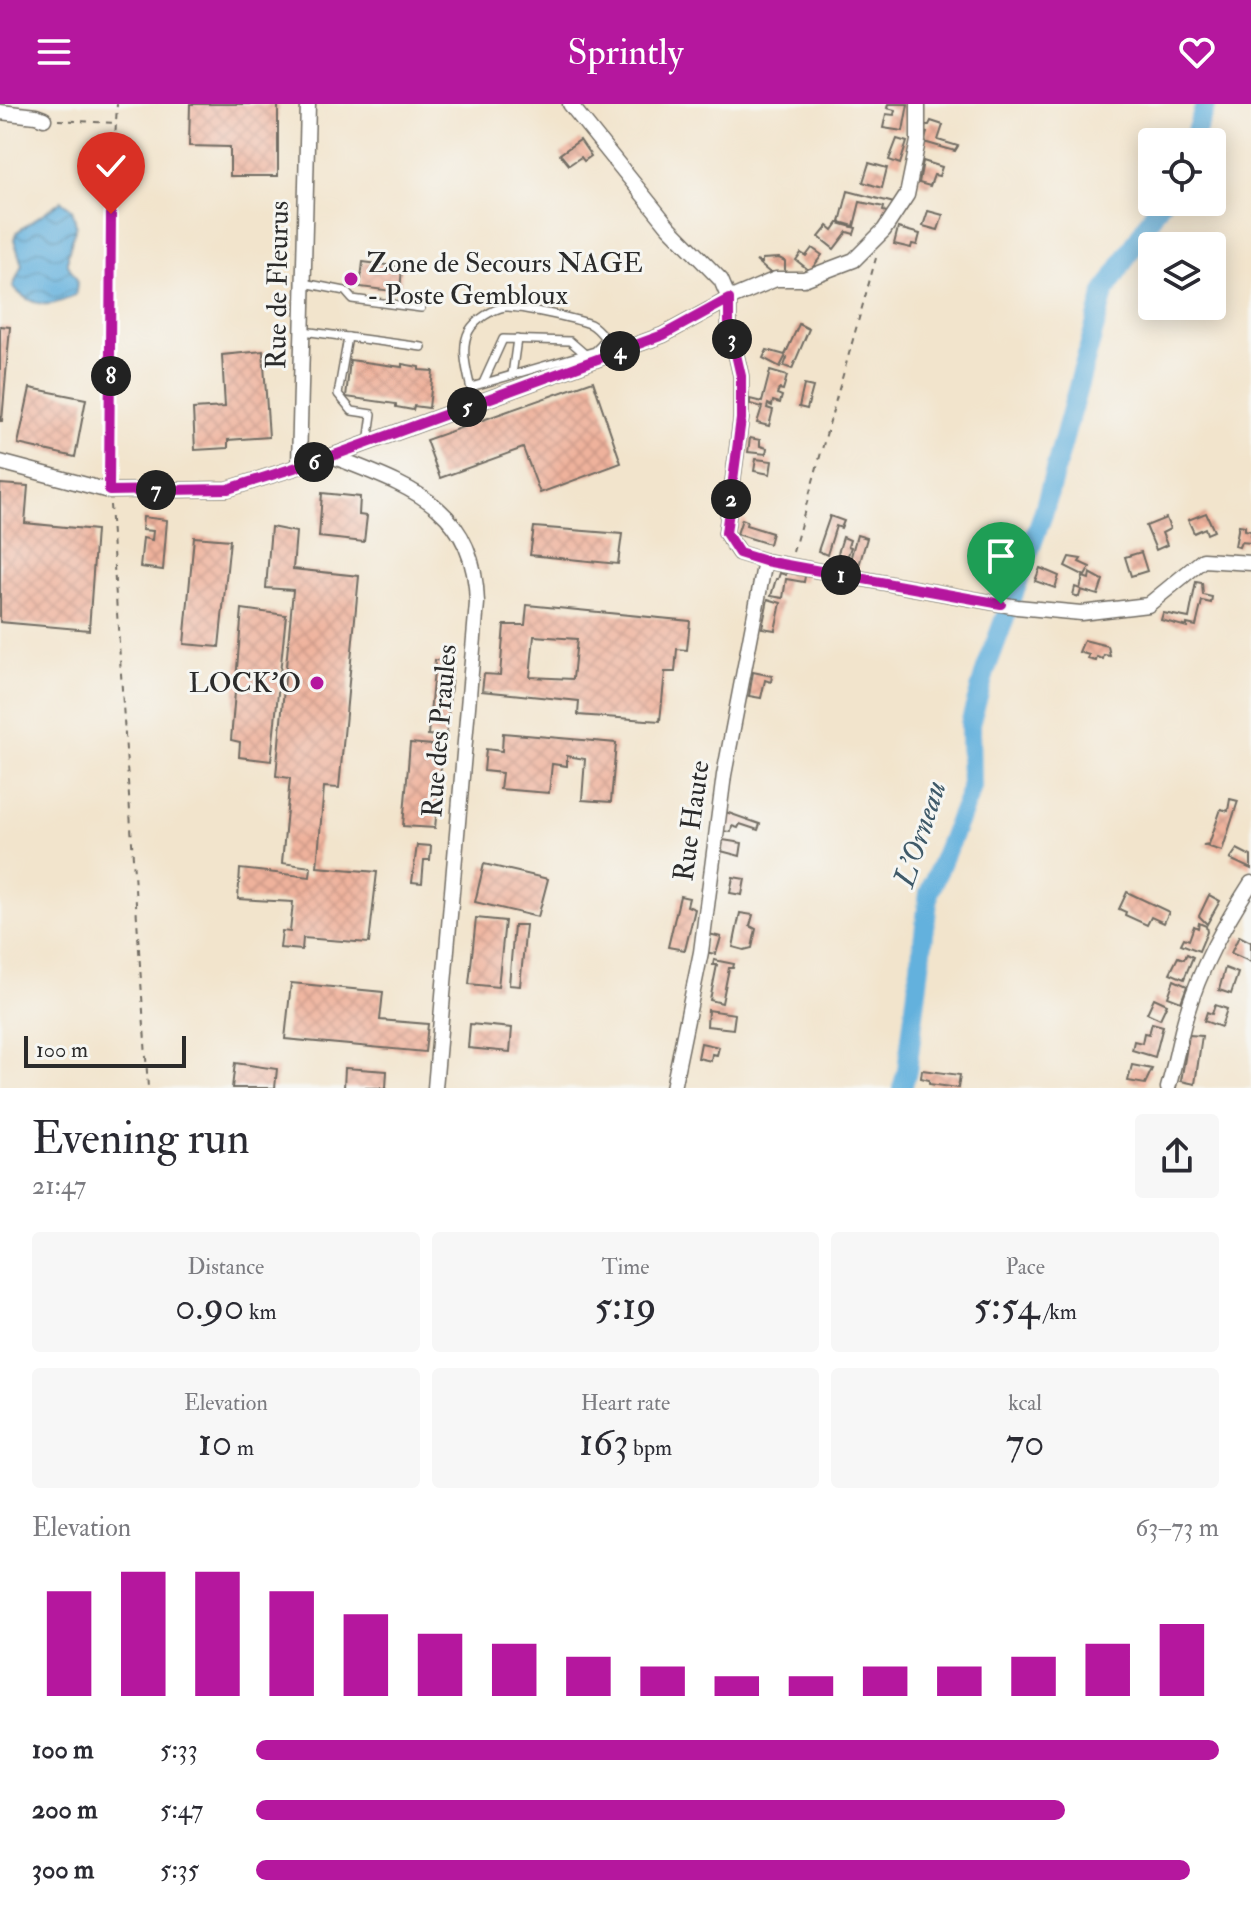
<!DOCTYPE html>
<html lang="en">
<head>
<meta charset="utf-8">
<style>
	body { margin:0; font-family:"IM FELL Double Pica",serif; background:#f7f7f7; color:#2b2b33; height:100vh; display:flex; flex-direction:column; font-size:30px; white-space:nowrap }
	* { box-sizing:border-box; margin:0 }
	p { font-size:26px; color:#7c7c81 }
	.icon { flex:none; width:44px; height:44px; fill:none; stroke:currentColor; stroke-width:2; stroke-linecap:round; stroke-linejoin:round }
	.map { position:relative; height:984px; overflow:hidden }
	.drawer { display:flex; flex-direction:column; background:#fff; flex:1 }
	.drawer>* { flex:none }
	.fabs { position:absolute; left:1138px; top:24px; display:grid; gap:16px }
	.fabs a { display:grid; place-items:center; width:88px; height:88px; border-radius:8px; background:#fff; box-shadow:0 4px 20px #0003; font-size:40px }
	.scale { position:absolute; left:24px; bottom:20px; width:162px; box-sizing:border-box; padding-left:8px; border:4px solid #2b2b2b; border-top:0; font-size:22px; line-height:28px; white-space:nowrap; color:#2b2b2b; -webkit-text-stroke:6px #f6f6f2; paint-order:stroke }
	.pin { position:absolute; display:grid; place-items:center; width:68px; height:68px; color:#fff; margin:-82px -34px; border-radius:50% 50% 50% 0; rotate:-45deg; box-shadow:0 0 8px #0007 }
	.pin .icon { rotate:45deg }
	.km { position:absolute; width:40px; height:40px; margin:-20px; border-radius:50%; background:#222; color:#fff; font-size:22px; line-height:40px; text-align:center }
	.round { display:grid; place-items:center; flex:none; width:84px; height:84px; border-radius:8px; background:#f7f7f7 }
	.headline { display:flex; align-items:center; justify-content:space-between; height:136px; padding:0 32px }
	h1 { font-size:44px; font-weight:600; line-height:60px }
	.metrics { display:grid; grid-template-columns:repeat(3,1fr); gap:12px; height:136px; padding:8px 32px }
	.metrics div { display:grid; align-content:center; border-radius:8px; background:#f7f7f7; text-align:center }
	.metrics b { font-size:40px; font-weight:600 }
	.metrics small { font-size:22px; font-weight:400 }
	.metrics p { font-size:22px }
	.chart { height:224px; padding:16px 32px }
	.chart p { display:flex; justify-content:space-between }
	.chart svg { width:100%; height:144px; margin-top:8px; stroke:#b5179e; stroke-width:6 }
	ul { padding:0 32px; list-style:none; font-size:26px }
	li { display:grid; grid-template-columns:128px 96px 1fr; align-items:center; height:60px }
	li i { height:20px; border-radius:10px; background:#b5179e }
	header { display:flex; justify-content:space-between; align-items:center; height:104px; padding:0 32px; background:#b5179e; color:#fff; font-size:36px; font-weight:600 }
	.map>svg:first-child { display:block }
</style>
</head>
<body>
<header><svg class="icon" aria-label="menu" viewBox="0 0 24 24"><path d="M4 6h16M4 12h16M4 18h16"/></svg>Sprintly<svg class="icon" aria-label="heart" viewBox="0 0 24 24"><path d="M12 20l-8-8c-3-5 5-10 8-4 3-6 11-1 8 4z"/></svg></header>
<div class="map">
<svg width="1251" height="984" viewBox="0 0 1251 984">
	<defs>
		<pattern id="water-waves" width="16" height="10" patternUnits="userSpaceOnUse" patternTransform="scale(2)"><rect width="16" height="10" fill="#63b1dd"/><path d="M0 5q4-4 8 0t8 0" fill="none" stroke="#5290b3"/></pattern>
		<pattern id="building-cross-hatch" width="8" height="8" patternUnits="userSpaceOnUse" patternTransform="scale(2)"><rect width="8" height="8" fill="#efb29c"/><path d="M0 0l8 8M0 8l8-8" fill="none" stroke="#cd9987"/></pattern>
	</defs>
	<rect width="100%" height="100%" fill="#f6f6f2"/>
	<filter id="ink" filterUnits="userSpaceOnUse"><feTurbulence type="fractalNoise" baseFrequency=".0125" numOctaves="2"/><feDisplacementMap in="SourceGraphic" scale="16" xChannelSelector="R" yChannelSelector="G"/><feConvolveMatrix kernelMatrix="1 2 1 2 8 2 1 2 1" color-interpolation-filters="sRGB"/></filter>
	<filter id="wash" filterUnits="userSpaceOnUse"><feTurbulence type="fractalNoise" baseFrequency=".006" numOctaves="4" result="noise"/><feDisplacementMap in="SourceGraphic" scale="32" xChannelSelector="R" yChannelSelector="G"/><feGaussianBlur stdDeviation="1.8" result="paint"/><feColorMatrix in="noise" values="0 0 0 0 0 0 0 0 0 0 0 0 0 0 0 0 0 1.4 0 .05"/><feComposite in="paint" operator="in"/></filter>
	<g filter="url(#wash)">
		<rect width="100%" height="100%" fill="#f2e4cc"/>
		<path fill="url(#water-waves)" stroke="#476e84" stroke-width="2" d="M61,97l11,8 4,16 -8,29v11l9,15 -1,14c-24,15 -44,14 -63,-7l9,-22 -8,-26 3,-7z"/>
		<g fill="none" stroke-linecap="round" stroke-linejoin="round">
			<g stroke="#63b1dd" stroke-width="20">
				<polyline points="1192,38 1206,0"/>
				<polyline points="902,984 907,967 929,789 971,686 970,620 986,565 1043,410 1104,189 1161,98"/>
			</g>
		</g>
		<g id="blocks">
			<g fill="url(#building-cross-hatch)" fill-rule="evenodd">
				<polygon points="190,0 278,0 278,72 230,72 230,43 189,42"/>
				<polygon points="888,0 908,0 903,27 883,24 886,10 894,11 895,6 887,4"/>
				<polygon points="931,17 943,21 938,36 958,42 955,47 924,38 927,29 924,28 926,21 929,21"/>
				<polygon points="897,35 907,38 900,60 889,56"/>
				<polygon points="580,36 591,52 584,57 581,53 569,61 560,50"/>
				<polygon points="923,57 942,63 939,72 934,71 930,82 919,79"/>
				<polygon points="869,59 887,64 882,84 863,78"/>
				<polygon points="848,87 894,99 891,109 883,107 884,103 860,98 854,122 840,118"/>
				<polygon points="928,107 943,111 938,126 923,122"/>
				<polygon points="838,119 856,124 854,130 847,128 834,145 819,133 828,122 833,126"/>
				<polygon points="898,124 920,130 917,141 912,140 911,144 894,140"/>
				<polygon points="812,144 822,151 810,167 796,156 801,149 806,152"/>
				<polygon points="779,154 785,157 785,168 769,168 756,157 762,159 762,155"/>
				<polygon points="363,158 402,163 400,188 360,183"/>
				<polygon points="799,220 809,225 792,265 784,262 787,254 785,253 780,263 763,254 767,246 785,251"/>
				<polygon points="0,222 10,223 2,317 0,317"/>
				<polygon points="263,247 269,333 228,336 228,344 195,346 193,305 225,303 222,251"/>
				<polygon points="350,256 402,263 402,260 419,263 419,266 433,267 429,304 414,302 413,306 396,303 396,300 346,293"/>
				<polygon points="770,267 787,272 783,286 779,285 777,290 782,292 780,299 773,297 772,302 768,300 767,304 773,306 769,322 757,319 762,303 750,300 750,295 762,298"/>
				<polygon points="593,277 621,359 540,389 523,344 440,374 426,336"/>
				<polygon points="804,281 813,283 807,305 799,303"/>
				<polygon points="30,284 86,295 75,353 18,340"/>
				<polygon points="750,334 760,336 760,342 767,344 766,350 748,348"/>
				<polygon points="756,355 772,357 770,370 754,367"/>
				<polygon points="0,380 28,382 25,419 96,426 89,526 0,518"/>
				<polygon points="322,389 360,393 359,411 367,412 364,438 319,433"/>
				<polygon points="1206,409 1214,427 1207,430 1205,424 1194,429 1188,416"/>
				<polygon points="830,412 844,417 841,424 836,422 827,451 818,447"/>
				<polygon points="143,413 167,416 163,466 140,463 143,434 152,436 153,427 142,426"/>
				<polygon points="1166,414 1170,425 1162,429 1167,441 1156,446 1146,422"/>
				<polygon points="742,415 747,417 746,421 772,429 769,440 737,430"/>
				<polygon points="1239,421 1245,422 1245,426 1251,427 1251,439 1241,438 1239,443 1235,442"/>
				<polygon points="271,423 296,428 293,465 359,472 339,684 324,683 317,763 377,768 369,839 303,834 302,846 280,844 282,827 290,828 293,798 238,795 240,765 310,773 311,763 282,759 290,674 276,672 293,486 266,484"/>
				<polygon points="534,423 622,430 618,460 530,451"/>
				<polygon points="857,431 867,434 858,465 848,463"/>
				<polygon points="194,433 230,436 219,543 184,540"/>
				<polygon points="843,433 850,436 848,442 851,443 844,462 835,459"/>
				<polygon points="1141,448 1147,467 1131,472 1125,453"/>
				<polygon points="1069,453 1081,455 1079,458 1090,463 1085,472 1065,462"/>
				<polygon points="1040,464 1059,472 1055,484 1035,477"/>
				<polygon points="787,466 806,467 804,478 786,475 783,494 771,492 776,475 778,475 780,469 786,471"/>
				<polygon points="1090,469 1103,476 1098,491 1081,486 1079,493 1073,491 1075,483 1080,485 1083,473 1089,475"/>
				<polygon points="1196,478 1202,479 1203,491 1212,493 1211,499 1202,497 1196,522 1187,520 1187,523 1161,516 1163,509 1189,514"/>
				<polygon points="768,495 781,499 775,526 762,524"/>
				<path d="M527,501l163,16 -3,29 -10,-1 -2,23h-10l-5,49 -82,-6 1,-14 -97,-10 2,-17 16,1 4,-50h21zM534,532l43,3 -4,40 -43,-2z"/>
				<polygon points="242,505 286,511 271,657 239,653 240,638 231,636"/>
				<polygon points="1084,536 1108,542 1110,552 1104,551 1103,555 1097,553 1096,557 1088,555 1089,551 1079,548"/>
				<polygon points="435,556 453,559 446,633 428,631"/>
				<polygon points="753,568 772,572 771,578 765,576 761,594 749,592"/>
				<polygon points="503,629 616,639 611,698 582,696 585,655 567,652 567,662 552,660 549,689 500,685 502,669 484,667 486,645 502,647"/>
				<polygon points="410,639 443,642 435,724 403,722"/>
				<polygon points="1230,695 1238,697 1222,747 1203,741 1209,740 1221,705 1228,707"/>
				<polygon points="723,707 760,720 758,726 740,720 738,724 732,722 731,728 720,727"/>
				<polygon points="723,736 742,739 740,752 721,747"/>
				<polygon points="417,741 431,742 430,756 424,756 422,779 412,778"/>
				<polygon points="1237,745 1251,752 1251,765 1230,755"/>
				<polygon points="484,760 548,775 538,813 475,798"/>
				<polygon points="733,773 745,775 742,791 730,789"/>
				<polygon points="1127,788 1169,808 1164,819 1151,813 1147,821 1125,811 1126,808 1119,805"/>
				<polygon points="1209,791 1220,797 1207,820 1199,812"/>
				<polygon points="680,792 689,794 687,802 695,805 685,846 668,843"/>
				<polygon points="740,809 753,811 750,822 756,825 752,844 744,846 733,843"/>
				<polygon points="476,814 505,817 498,883 469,880"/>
				<polygon points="1199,819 1206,822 1207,828 1199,847 1181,840 1184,834 1189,836 1194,822 1198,824"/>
				<polygon points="514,821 526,821 520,882 509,881"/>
				<polygon points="709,830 721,833 716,850 704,848"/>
				<polygon points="1239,832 1251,838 1251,858 1231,849"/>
				<polygon points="1187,850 1193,853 1184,875 1170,869 1178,853 1184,855"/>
				<polygon points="714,856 734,860 733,864 729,864 722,899 710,896 717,861 713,861"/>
				<polygon points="1225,864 1238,869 1231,890 1219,886"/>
				<polygon points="1174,876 1187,882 1181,898 1168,893"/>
				<polygon points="291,879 383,888 380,916 428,920 425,948 285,935"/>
				<polygon points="1154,894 1167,900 1160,915 1147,909"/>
				<polygon points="1215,901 1227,905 1221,923 1204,917 1207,908 1212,910"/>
				<polygon points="708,906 735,910 733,925 707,922"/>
				<polygon points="1152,919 1163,922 1155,953 1132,946 1134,937 1142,939 1144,929 1149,930"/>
				<polygon points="470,920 512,924 510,948 468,944"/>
				<polygon points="1189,931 1202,932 1195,980 1181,977"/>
				<polygon points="701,939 719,943 717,951 712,950 711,957 698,954"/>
				<polygon points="235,959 277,965 275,984 232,984"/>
				<polygon points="1132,961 1152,965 1145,980 1128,977"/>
				<polygon points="345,964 387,967 386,984 344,984"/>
				<polygon points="922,966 960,971 958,984 929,980 929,976 921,974"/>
			</g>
		</g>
	</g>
	<g filter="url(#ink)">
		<use href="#blocks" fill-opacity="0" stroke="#716c63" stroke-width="2"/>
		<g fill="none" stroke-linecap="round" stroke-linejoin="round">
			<defs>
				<g id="lane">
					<polyline points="304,179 345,187 352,195 421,204"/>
					<polyline points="303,227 422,243"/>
					<polyline points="348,233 338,290 352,307 372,310 368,339"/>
					<polyline points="512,271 517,235"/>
					<polyline points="483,279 503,235 570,237 585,250"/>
					<path d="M471,283l124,-36 7,-7 2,-7c-4,-5 -8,-10 -14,-13 -14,-5 -71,-18 -85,-17 -12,2 -30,13 -36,24 -11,20 2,52 5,73"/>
				</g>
				<g id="street">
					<polyline points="570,0 668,122 721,176 729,195 729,220 741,272 741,315 726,429 739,449 765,457 1017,503 1081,509 1148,501 1203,456 1251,459"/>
					<polyline points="0,8 36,12 44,15"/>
					<path d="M332,352c78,31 143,50 145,147l-42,485"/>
					<polyline points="0,358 109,387 228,385 332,352 663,231 729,195 776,175 804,175 854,156 884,126 907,91 918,37 918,0"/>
					<polyline points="299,362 308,0"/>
					<polyline points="673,984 701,848 724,671 765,457"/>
					<path d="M1168,984c7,-24 11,-48 18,-72 14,-48 38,-91 65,-133"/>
				</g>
			</defs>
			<use href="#lane" stroke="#716c63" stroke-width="10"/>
			<use href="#street" stroke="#716c63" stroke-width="17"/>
			<g stroke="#716c63" stroke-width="2" stroke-dasharray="6 6" stroke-linecap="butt">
				<polyline points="58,16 115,19"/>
				<polyline points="109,375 111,110 117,0"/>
				<polyline points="110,401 148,984"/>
				<polyline points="793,448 876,154"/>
			</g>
			<use href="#lane" stroke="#fff" stroke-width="7"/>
			<use href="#street" stroke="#fff" stroke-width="14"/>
		</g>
	</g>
	<g fill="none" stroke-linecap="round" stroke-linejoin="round" filter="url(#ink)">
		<defs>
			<polyline id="route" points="111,110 109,387 228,385 332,352 663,231 729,195 729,220 741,272 741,315 726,429 739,449 765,457 1001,500"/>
		</defs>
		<use href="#route" stroke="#fff" stroke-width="16"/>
		<use href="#route" stroke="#b5179e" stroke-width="10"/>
	</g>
	<g fill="#b5179e" stroke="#f6f6f2" stroke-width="3">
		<circle cx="351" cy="175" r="8"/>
		<circle cx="317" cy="579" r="8"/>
	</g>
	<g text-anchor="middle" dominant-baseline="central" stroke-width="6" stroke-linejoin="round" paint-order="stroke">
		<g font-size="28" fill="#2b2b2b" stroke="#f6f6f2" text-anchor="start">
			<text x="367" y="159">Zone de Secours NAGE<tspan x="367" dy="32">- Poste Gembloux</tspan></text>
			<text x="301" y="579" text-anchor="end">LOCK'O</text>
		</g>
		<g font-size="28" fill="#2b2b2b" stroke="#f6f6f2">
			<text transform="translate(278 181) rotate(-89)">Rue de Fleurus</text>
			<text transform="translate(440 627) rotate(-85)">Rue des Praules</text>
			<text transform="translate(692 717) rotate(-82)">Rue Haute</text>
		</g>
		<g font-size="30" font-style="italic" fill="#3f5a69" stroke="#f6f6f2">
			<text transform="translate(920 730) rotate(-72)">L'Orneau</text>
		</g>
	</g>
</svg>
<div class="fabs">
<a><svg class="icon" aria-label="locate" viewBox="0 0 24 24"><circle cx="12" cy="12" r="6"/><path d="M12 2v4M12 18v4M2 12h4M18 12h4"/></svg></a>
<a><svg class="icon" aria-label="layers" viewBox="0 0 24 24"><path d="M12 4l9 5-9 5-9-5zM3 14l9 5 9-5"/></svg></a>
</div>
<div class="scale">100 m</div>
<div class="pin" style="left:1001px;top:500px;background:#1e9e55"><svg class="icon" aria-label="arrive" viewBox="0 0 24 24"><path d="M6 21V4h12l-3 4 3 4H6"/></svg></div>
<div class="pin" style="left:111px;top:110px;background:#d93025"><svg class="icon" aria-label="check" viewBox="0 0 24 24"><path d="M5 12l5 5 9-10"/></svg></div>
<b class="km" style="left:841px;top:471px">1</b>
<b class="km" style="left:731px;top:395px">2</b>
<b class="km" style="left:732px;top:235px">3</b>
<b class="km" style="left:620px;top:247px">4</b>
<b class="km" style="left:467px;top:303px">5</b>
<b class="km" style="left:314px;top:358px">6</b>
<b class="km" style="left:156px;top:386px">7</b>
<b class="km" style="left:111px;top:272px">8</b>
</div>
<section class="drawer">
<div class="headline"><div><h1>Evening run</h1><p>21:47</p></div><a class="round"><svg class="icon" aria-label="share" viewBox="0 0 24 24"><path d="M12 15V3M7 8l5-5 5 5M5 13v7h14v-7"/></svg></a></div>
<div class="metrics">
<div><p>Distance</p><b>0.90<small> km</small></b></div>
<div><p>Time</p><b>5:19</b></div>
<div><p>Pace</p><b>5:54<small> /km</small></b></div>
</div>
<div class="metrics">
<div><p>Elevation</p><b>10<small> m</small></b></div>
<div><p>Heart rate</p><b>163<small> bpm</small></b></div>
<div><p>kcal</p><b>70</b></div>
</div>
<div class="chart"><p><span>Elevation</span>63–73 m</p>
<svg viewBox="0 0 160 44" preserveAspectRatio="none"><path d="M5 44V12M15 44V6M25 44V6M35 44V12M45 44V19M55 44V25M65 44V28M75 44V32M85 44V35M95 44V38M105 44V38M115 44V35M125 44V35M135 44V32M145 44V28M155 44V22"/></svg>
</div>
<ul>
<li><b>100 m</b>5:33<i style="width:100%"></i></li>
<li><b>200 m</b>5:47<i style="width:84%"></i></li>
<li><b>300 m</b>5:35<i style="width:97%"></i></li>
</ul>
</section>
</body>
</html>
